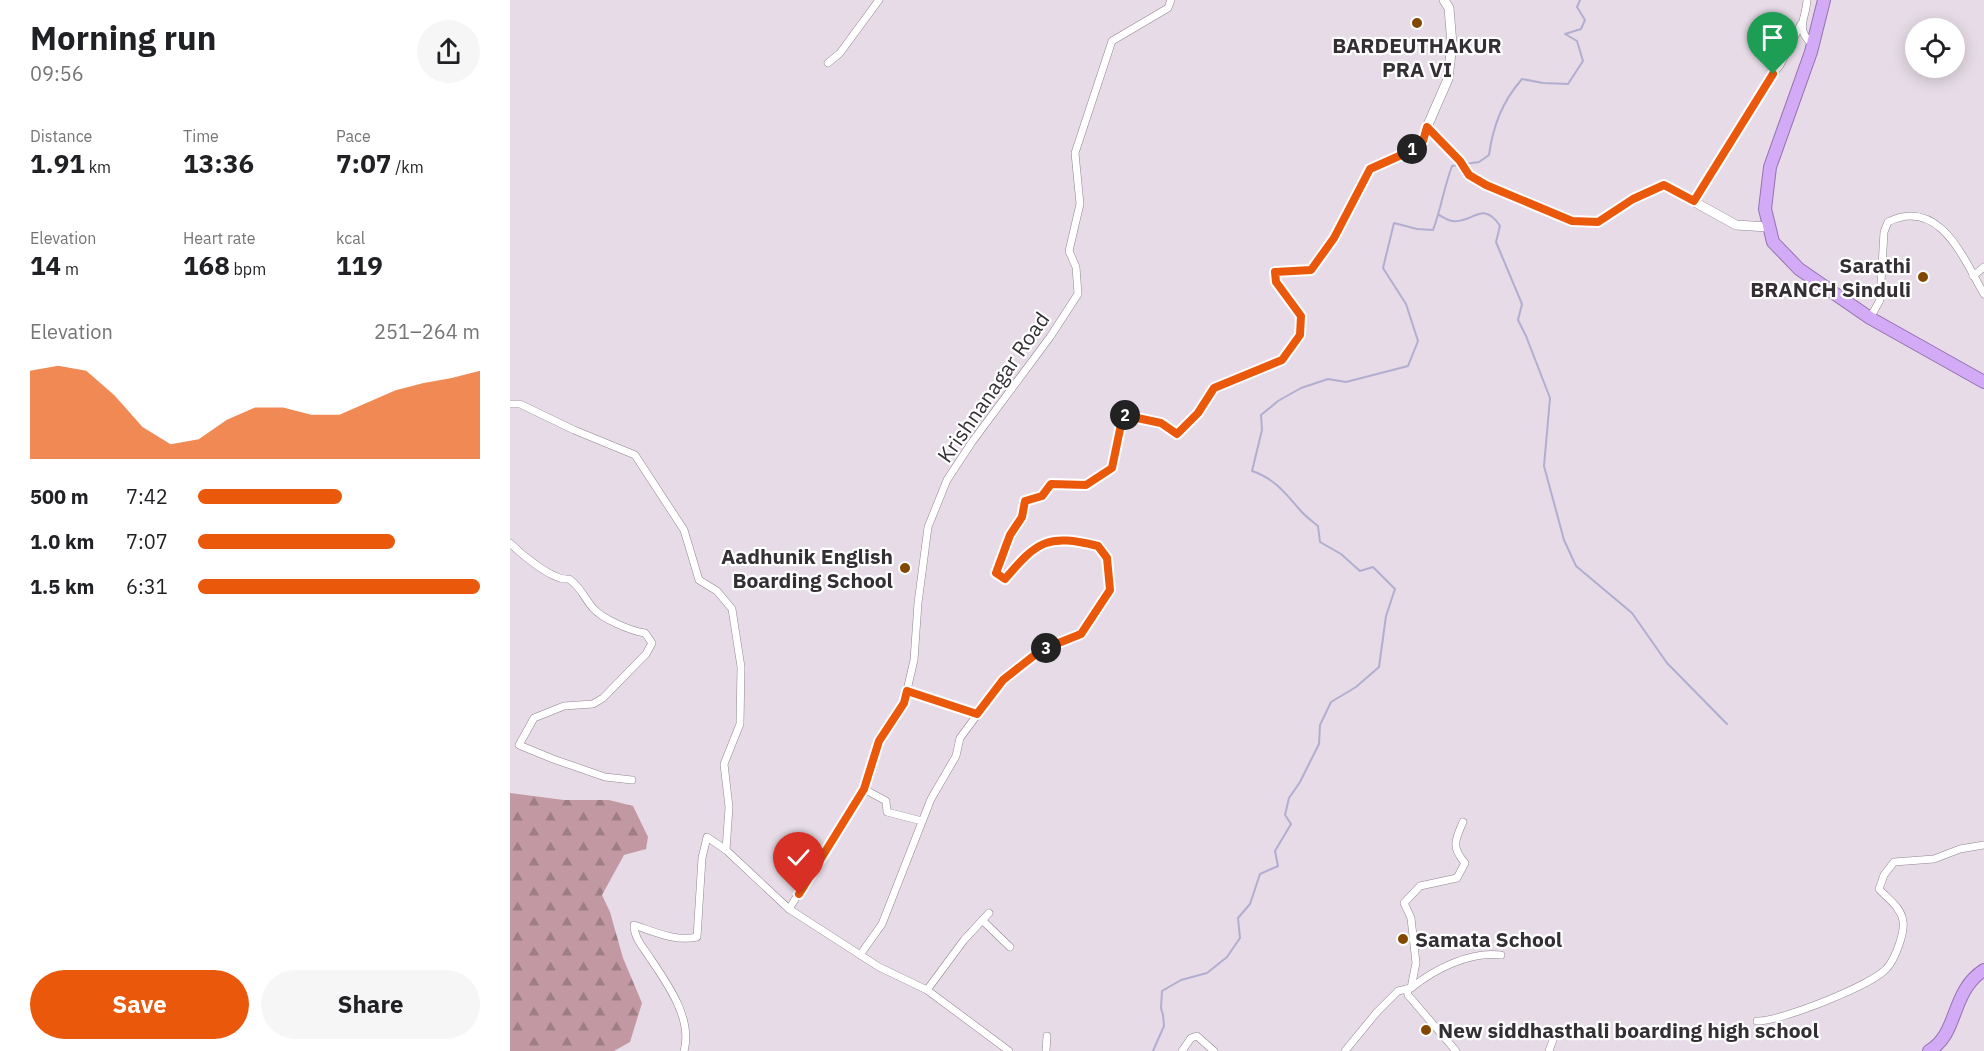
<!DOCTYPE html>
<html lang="en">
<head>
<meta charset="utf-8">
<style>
	body { margin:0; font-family:"IBM Plex Sans",sans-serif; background:#f6f6f6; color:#202124; height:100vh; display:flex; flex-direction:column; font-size:22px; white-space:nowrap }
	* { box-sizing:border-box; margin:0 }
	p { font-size:20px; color:#757577 }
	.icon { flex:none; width:33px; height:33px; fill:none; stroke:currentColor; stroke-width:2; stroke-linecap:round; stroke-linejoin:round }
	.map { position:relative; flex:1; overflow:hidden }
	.sheet { display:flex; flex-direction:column; background:#fff; width:510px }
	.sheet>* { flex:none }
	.tools { position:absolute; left:1395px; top:18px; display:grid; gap:12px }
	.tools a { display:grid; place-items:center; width:60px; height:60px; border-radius:50%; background:#fff; box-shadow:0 3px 15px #0003; font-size:30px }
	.pin { position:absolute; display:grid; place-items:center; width:51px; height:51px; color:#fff; margin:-62px -26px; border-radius:50% 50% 50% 0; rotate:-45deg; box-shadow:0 0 6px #0007 }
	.pin .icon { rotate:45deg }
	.km { position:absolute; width:30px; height:30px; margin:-15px; border-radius:50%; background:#222; color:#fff; font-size:16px; line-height:30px; text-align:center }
	.round { display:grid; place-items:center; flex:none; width:63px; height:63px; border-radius:32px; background:#f6f6f6 }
	.headline { display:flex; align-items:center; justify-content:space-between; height:102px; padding:0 30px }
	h1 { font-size:33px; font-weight:700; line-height:45px }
	.stats { display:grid; grid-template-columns:repeat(3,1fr); gap:9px; height:102px; padding:6px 30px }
	.stats div { display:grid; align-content:center }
	.stats b { font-size:26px; font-weight:700 }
	.stats small { font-size:16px; font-weight:400 }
	.stats p { font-size:16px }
	.chart { height:168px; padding:12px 30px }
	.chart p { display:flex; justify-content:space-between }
	.chart svg { width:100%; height:108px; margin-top:6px; fill:#ea580c; opacity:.7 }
	.action { display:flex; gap:12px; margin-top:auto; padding:12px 30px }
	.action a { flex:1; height:69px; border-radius:36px; background:#ea580c; color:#fff; font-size:24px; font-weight:700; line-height:69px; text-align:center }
	.action a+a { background:#f6f6f6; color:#202124 }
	ul { padding:0 30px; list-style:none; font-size:20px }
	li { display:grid; grid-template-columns:96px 72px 1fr; align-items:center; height:45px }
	li i { height:15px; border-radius:8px; background:#ea580c }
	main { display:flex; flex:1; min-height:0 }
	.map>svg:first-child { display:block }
</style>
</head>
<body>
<main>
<section class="sheet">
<div class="headline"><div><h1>Morning run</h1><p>09:56</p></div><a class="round"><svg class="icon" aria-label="share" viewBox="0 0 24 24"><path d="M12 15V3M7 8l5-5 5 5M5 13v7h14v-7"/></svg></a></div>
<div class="stats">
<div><p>Distance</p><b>1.91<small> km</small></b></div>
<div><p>Time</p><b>13:36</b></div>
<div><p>Pace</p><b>7:07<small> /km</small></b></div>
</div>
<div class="stats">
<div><p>Elevation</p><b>14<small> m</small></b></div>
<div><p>Heart rate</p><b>168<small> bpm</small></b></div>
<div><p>kcal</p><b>119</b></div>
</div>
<div class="chart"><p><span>Elevation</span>251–264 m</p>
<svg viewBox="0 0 160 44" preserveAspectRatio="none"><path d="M0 44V8L10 6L20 8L30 18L40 31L50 38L60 36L70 28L80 23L90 23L100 26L110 26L120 21L130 16L140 13L150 11L160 8V44z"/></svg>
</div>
<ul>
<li><b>500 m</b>7:42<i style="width:51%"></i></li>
<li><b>1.0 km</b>7:07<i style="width:70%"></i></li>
<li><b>1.5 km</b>6:31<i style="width:100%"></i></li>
</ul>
<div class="action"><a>Save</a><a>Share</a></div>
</section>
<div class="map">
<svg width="1474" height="1051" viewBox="0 0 1474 1051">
	<defs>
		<pattern id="forest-firs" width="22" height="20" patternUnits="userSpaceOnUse" patternTransform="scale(1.5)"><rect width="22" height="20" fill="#c299a2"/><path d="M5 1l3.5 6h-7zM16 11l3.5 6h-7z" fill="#9e7d85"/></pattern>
	</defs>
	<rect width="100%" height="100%" fill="#e6dbe6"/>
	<polygon fill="url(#forest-firs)" points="0,793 54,800 99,800 123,806 138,837 136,849 114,855 92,895 100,912 113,958 132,1003 120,1042 104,1051 0,1051"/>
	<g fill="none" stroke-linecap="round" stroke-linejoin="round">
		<g stroke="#b1aed1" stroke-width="2">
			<path d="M955,164l14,-2 10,-7c4,-29 13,-53 33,-76l21,4 25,1 15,-23 -6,-20 -12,-7 16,-5 4,-9 -8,-13 3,-7"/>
			<path d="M929,215c4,2 9,6 14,6 19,3 30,-22 47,5l-4,16 26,62 -4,16 8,16 24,62 -6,68 20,74 12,26 56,47 35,50 60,61"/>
			<path d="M643,1051l11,-25 -1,-11 -2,-7 1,-17 19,-11 26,-7 20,-16 13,-19 -2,-20 12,-14 10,-30 18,-8 -3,-15 16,-27 -6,-9 4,-17 11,-16 19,-38 1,-19 11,-23 25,-15 23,-20 7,-51 9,-27 -22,-22 -13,4 -19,-17 -21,-12 -2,-16c-6,-5 -13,-10 -18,-16 -14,-16 -26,-32 -48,-39l10,-41 -1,-15 17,-14 23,-13 27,-9 18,3 62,-16 10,-25 -12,-37 -23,-36 11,-45 23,6 16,1c8,-21 11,-43 19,-64l7,-1"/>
		</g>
		<defs>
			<g id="minor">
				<path d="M1297,0c-1,20 -13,28 6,45"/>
				<polyline points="318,63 330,53 369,0"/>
				<polyline points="1184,201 1257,81 1270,65 1291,24"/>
				<polyline points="1463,276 1474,267"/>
				<path d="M1360,318l10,-18 4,-68 4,-10c52,-26 76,38 96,72"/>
				<polyline points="0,404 10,404 64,430 125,455 174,530 189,580 207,591 222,609 231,667 230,724 214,764 219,807 216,850 279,909 369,967 417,990 499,1051"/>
				<path d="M0,543c12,12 43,38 59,36 12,8 15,19 24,29 9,11 38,23 52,25l7,10 -6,11 -43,44 -10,6 -29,2 -30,12 -15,27 34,14 52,18 27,3"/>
				<polyline points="397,691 467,714"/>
				<polyline points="354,789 376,801 377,812 412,821"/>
				<polyline points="279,909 354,789 369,741 394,703 404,660 408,603 418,527 437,480 462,442 540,337 568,294 566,267 559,251 570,204 565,153 602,41 658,8 661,0"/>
				<polyline points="472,920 500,947"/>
				<path d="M350,955l22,-31 49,-125 25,-43 4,-18 43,-58 39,-30 39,-16 29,-45 -3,-31 -9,-12c-50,-12 -60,-6 -93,33l-9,-6 14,-38 12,-18 3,-16 17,-5 9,-12 35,1 26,-17 11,-53 38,8 16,11 21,-21 16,-25 68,-28 18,-25 1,-19 -25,-33 -1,-11 36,-2 23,-32 36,-69 38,-17 15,-11 4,-14"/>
				<path d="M901,988c24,-19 59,-37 90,-33"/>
				<polyline points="897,989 898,995 946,1051"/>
				<polyline points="417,990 454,940 479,913"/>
				<path d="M1247,1021c22,1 116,-36 130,-53 8,-9 18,-35 16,-47 -2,-14 -15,-22 -24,-32l5,-14 10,-13 40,-3 26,-10 24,-4"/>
				<path d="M174,1051c9,-32 -17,-68 -34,-93 -7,-11 -16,-20 -16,-33 21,7 42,17 63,12l5,-79 5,-21 19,13"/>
				<polyline points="536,1051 537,1036"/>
				<polyline points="672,1051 681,1038 687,1036 704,1051"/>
				<path d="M835,1051l32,-39 21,-21 13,-3 5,-25 -5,-45 -7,-15 16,-17 37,-8 8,-15c-14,-16 -10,-23 -2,-41"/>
				<polyline points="1039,1051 1044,1037"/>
			</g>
			<polyline id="tertiary" points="934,0 939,8 942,44 938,79 917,127 950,161 959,175 976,185 1062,221 1088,222 1123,199 1154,185 1226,225 1258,227"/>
			<g id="trunk">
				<polyline points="1314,0 1301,52 1260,167 1255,209 1263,242 1289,269 1360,318 1474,382"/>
				<path d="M1419,1051c30,-17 21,-59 55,-81"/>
			</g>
		</defs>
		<use href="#minor" stroke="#908690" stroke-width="8"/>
		<use href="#tertiary" stroke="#908690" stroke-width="10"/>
		<use href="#trunk" stroke="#9471b0" stroke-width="14"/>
		<use href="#minor" stroke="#fff" stroke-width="7"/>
		<use href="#tertiary" stroke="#fff" stroke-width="9"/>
		<use href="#trunk" stroke="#d3aaf6" stroke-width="12"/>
	</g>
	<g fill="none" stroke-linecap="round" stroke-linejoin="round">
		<defs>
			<path id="route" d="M289,894l65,-105 15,-48 25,-38 3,-12 70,23 26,-34 38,-30 40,-16 29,-44 -3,-32 -9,-12c-50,-12 -60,-6 -93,33l-9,-6 14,-38 12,-18 3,-16 17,-5 9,-12 35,1 26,-17 11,-53 38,8 16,11 21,-21 16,-25 68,-28 18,-25 1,-19 -25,-34 -1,-10 36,-2 23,-32 36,-69 38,-17 15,-11 4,-14 33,34 9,14 17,10 86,36 26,1 35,-23 31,-14 30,16 79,-127"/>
		</defs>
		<use href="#route" stroke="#fff" stroke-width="12"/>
		<use href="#route" stroke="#ea580c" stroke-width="8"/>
	</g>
	<g fill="#834800" stroke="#fff" stroke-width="2">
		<circle cx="907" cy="23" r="6"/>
		<circle cx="1413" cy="277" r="6"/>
		<circle cx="395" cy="568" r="6"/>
		<circle cx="893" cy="939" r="6"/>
		<circle cx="916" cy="1030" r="6"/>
	</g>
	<g text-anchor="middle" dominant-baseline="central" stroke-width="4.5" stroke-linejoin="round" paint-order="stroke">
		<g font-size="21" font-weight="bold" fill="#332f33" stroke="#fff" text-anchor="end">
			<text x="907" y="45" text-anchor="middle">BARDEUTHAKUR<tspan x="907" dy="24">PRA VI</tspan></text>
			<text x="1401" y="265">Sarathi<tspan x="1401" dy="24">BRANCH Sinduli</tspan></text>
			<text x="383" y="556">Aadhunik English<tspan x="383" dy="24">Boarding School</tspan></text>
			<text x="905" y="939" text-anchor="start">Samata School</text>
			<text x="928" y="1030" text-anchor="start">New siddhasthali boarding high school</text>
		</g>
		<g font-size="21" fill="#332f33" stroke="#fff">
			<text transform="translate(483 387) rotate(-55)">Krishnanagar Road</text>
		</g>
	</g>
</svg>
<div class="tools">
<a><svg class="icon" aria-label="locate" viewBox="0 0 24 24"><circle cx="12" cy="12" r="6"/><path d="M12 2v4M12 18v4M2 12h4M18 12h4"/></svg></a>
</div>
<div class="pin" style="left:1263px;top:74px;background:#1e9e55"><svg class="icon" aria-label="arrive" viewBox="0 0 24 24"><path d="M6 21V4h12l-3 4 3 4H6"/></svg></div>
<div class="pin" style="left:289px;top:894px;background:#d93025"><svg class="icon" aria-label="check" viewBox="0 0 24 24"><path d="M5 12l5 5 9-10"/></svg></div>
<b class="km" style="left:902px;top:149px">1</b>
<b class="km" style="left:615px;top:415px">2</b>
<b class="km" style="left:536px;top:648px">3</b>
</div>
</main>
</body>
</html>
